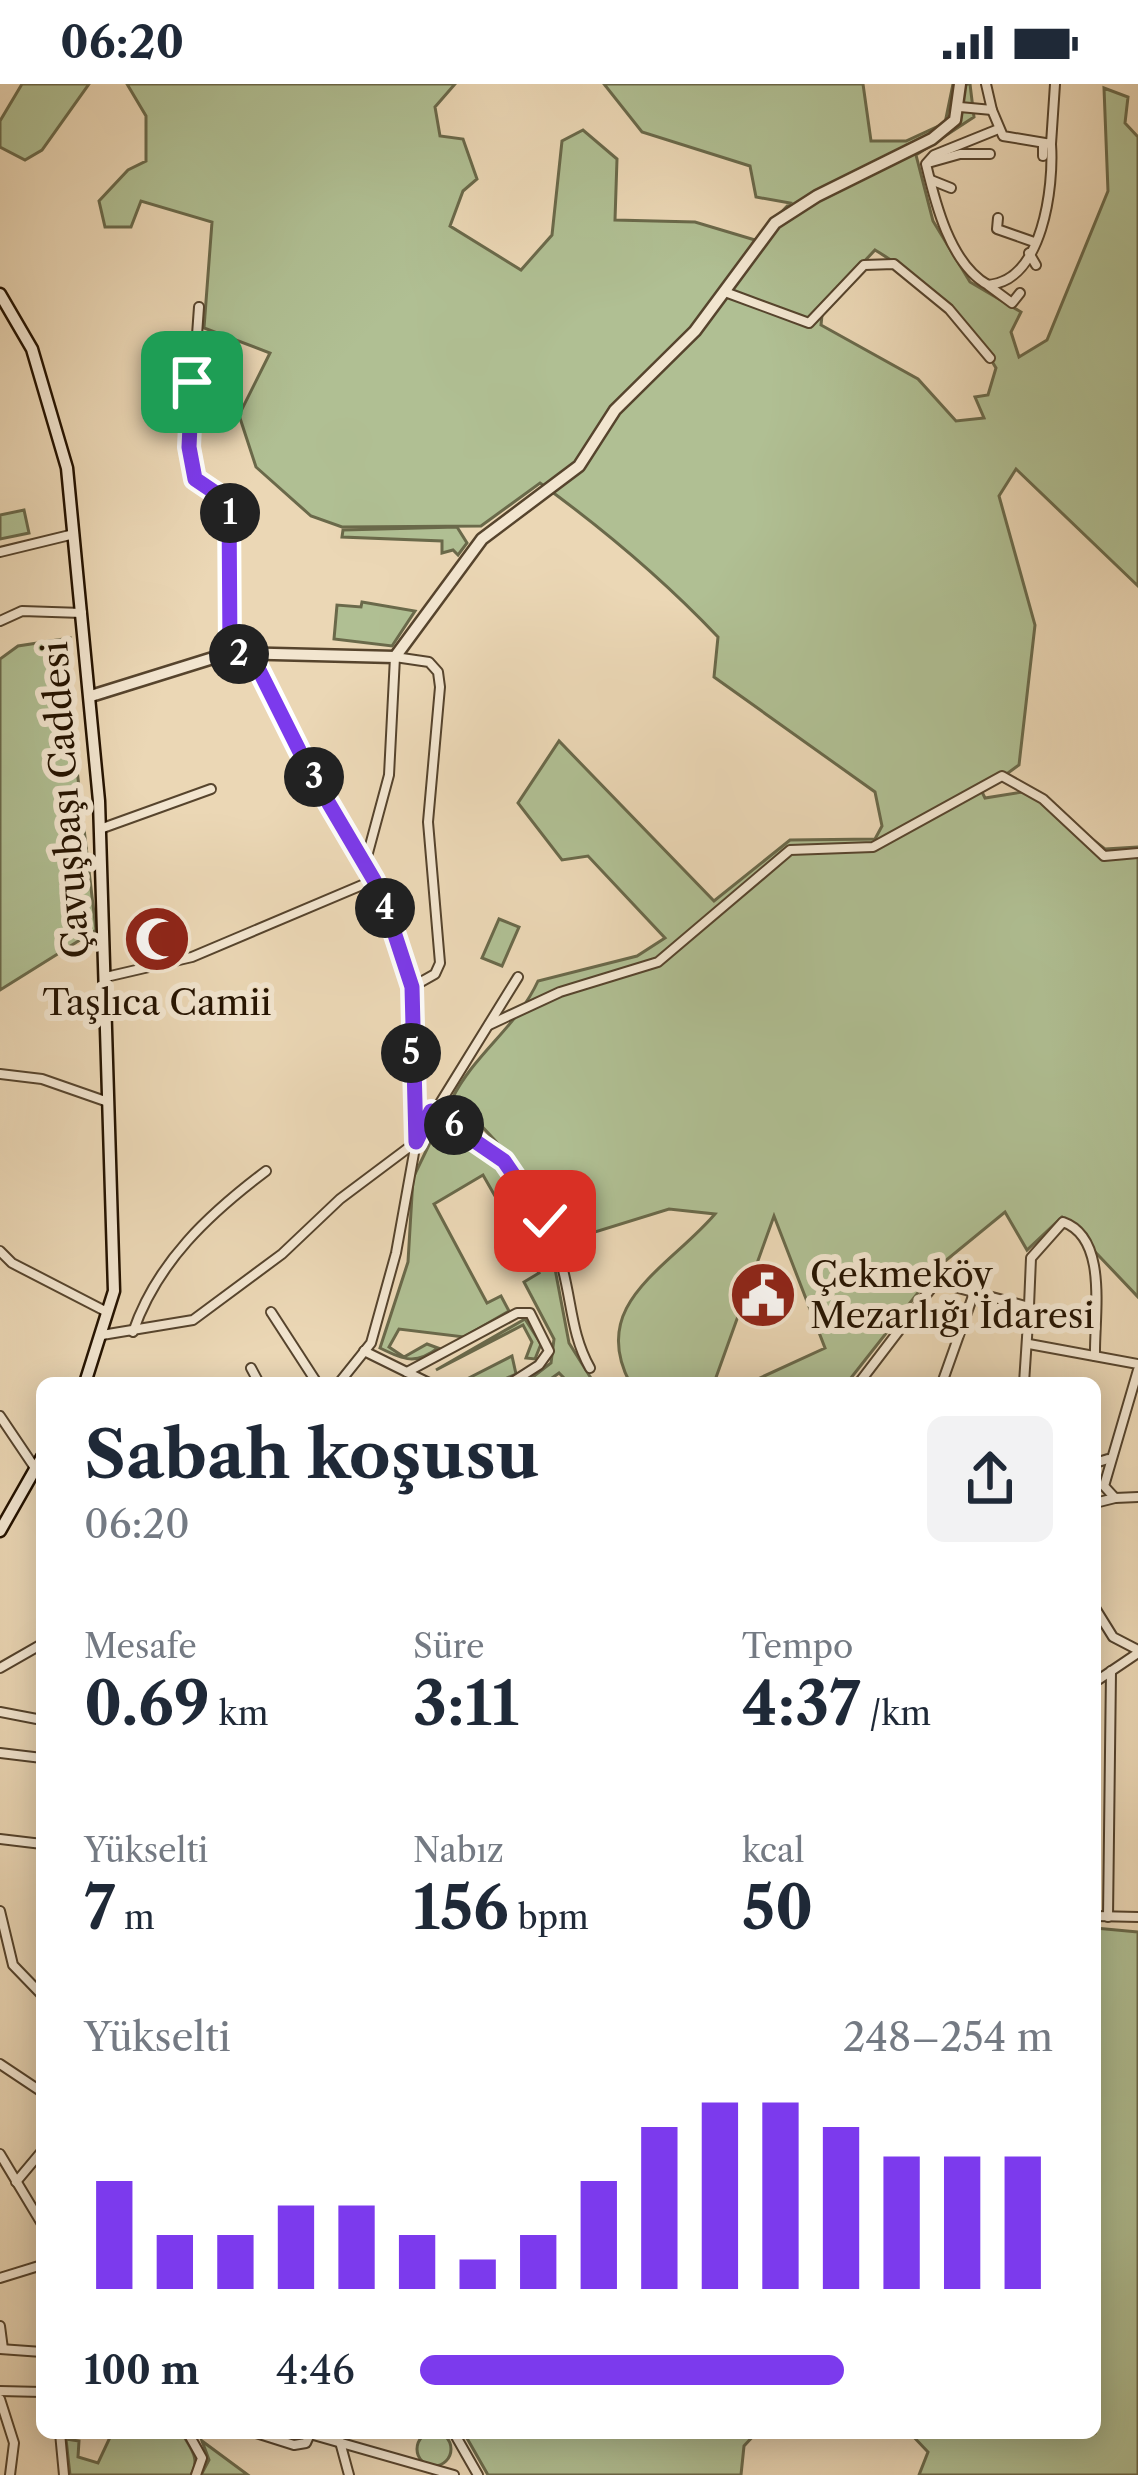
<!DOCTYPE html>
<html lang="tr">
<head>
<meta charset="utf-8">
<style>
	body { margin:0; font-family:"Libre Caslon Text",serif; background:#f2f2f3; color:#1f2937; height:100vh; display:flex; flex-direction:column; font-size:45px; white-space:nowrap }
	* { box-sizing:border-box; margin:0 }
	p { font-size:39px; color:#747a83 }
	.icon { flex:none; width:66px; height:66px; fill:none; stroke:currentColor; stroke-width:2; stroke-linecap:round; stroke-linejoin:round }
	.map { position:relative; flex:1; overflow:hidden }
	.drawer { position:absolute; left:36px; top:1293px; width:1065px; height:1062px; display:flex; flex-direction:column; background:#fff; border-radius:18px; box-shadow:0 6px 30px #0003 }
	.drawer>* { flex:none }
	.pin { position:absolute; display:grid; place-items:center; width:102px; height:102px; color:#fff; margin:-51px; border-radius:24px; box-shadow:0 6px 18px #0006 }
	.km { position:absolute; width:60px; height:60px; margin:-30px; border-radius:50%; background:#222; color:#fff; font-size:33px; line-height:60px; text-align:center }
	.round { display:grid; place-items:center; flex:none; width:126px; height:126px; border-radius:18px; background:#f2f2f3 }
	.summary { display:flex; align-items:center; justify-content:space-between; height:204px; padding:0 48px }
	h1 { font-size:66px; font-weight:700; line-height:90px }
	.figures { display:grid; grid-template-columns:repeat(3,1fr); gap:18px; height:204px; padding:12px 48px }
	.figures div { display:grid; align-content:center }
	.figures b { font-size:60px; font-weight:700 }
	.figures small { font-size:33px; font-weight:400 }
	.figures p { font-size:33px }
	.chart { height:336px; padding:24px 48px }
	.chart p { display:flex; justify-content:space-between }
	.chart svg { width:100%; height:216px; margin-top:12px; stroke:#7c3aed; stroke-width:6 }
	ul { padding:0 48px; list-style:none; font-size:39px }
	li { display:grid; grid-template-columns:192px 144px 1fr; align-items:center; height:90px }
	li i { height:30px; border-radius:15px; background:#7c3aed }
	.status { display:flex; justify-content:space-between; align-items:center; height:84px; padding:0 60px; background:#fff; direction:ltr }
	.status svg { height:33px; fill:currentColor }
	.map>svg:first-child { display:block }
</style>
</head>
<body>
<div class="status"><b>06:20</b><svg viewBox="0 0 49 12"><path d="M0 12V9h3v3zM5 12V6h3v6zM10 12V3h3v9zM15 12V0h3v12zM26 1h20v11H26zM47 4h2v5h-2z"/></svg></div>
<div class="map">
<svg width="1138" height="2391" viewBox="0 0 1138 2391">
	<rect width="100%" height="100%" fill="#ebd7b5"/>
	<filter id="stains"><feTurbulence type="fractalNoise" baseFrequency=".00167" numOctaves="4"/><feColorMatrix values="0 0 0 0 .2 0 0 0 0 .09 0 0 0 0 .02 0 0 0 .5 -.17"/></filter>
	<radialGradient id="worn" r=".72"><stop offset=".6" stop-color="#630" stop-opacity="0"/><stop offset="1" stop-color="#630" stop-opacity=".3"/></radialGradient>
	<g fill="#b0bf93" stroke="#6a694a" stroke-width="3" fill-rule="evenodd">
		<polygon points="22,0 89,0 42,66 25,76 0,63 0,37"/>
		<path d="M127,0h328l-20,23 5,29 23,3 14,40 -14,12 -13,35 71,44 31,-35 10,-94 21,-11 34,29 -2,61 80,2 60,18 35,-37 -34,-6 -6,-31 -108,-34 -38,-48h259l8,57h35l39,-18 8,-39h17l4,33 -58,38 17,66 37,61 51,30 -10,20 8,25 28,-17 61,-149 -4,-103 24,9 -3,26 13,14v449l-122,-117 -17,27 36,129 -16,140 -37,27 3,6 44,-7 76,58 33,-2v450l-76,-80 -35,33 -22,-38 -66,54 -92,117h-98l76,-35 -51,-132 -60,167h-84c-42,-80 39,-115 85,-169l-46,-5 -103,32c-32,-53 -65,-102 -114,-142 22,-45 65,-72 86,-118l99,-25 28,-18 -77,-82 -26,4 -44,-57 41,-62 155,160 76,-61 85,-1 7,-13 -7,-34 -161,-115 4,-40c-56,-59 -112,-106 -178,-154l-59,43 -139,1 -31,-11 -55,-49 -17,-52 31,-62 -66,-25 8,-106 -71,-21 -10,26h-26l-6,-26 29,-31 18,-9v-45zM875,166c50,30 93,67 121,118l-8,27 -13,2 9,21 -28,3 -38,-42 -97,-54 2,-20z"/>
		<polygon points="24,426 29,449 0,455 0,431"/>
		<polygon points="457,443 467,459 458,471 453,466 442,469 442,457 342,453 343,446"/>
		<polygon points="362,518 415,527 392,562 334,555 337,521 361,523"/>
		<polygon points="70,554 70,627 96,846 0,906 0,575 18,562"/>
		<polygon points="499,835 519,843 502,882 482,874"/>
		<path d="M440,1038l57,41 38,56 17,34 17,90 25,40h-25l-10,-10 -14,10h-20l26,-20 3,-24 -30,-57 15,-9 -56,-98 -49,29 53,99 14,-7 8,15 -45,26 -65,-8 -10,18 15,10 23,-13 11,4c-22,17 -34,12 -58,0l28,-86 5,-84z"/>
		<polygon points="525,1235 541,1260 535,1275 526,1274 532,1258 523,1241 436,1286"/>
		<polygon points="512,1272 516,1290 496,1299 459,1299"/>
		<polygon points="1095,1844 1138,1848 1138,2391 919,2391 928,2368 910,2349 1095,2349"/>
		<circle cx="434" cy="2365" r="17"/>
		<path d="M112,2349h70c8,15 19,25 9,42h-121l-4,-36 13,2 -1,16 20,6z"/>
		<polygon points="464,2349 756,2349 744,2362 741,2391 488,2391"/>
		<polygon points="202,2357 248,2391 201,2391 209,2376"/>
	</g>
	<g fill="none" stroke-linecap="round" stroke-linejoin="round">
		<defs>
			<g id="minor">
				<polyline points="960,23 992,26 986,0"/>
				<polyline points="992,26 1003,52 1051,60 1055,0"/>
				<path d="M996,46l-62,25 -8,9c9,38 24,100 62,121 55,-4 66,-99 63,-141"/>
				<polyline points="1043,59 1043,72"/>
				<polyline points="928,79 960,70 990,70"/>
				<polyline points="931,96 951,104"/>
				<polyline points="998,134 997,145 1034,158"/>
				<polyline points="1029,169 1036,181"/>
				<polyline points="989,202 1012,219 1020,209"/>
				<polyline points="725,208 809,239 864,181 894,180 949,225 990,274"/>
				<polyline points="199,223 189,363 195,395 229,418 229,569"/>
				<polyline points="0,468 74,450"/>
				<polyline points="0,537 22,527 82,529"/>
				<polyline points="252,572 374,796 412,903 416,1058 396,1169 371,1259 339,1299"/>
				<polyline points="100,745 211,705"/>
				<polyline points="365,780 389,691 395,573 429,578 438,588 440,603 428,738 440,879 435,890 412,903"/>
				<polyline points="106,893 192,873 374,796"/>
				<polyline points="489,941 560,908 658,878 790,766 873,763 1002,692 1043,715 1104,772 1138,769"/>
				<polyline points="0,990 42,995 108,1018"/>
				<path d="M431,1027c61,38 115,86 132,159 9,35 9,66 27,98"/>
				<polyline points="0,1167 12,1179 107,1228"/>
				<path d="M1029,1222l2,-48 32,-36c46,16 31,95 32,134"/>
				<polyline points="271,1228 317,1299"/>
				<path d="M133,1248c24,-70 76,-118 133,-161"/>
				<polyline points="102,1251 193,1236 282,1170 340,1115 416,1058 518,893"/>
				<polyline points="1029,1260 1138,1280"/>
				<polyline points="364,1267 429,1299"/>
				<polyline points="251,1284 259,1299"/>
				<polyline points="1138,1286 1104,1402 1115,1414 1138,1413"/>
				<polyline points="407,1288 517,1229 530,1229 549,1267 539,1281 511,1299"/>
				<polyline points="859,1299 936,1198 1029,1223 1024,1299"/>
				<polyline points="942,1299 974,1209"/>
				<polyline points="0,1332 35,1384"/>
				<polyline points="1095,1379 1108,1375"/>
				<polyline points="1095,1419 1115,1414"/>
				<polyline points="1095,1524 1113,1553 1138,1566"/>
				<polyline points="0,1584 42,1560"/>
				<polyline points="1095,1598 1138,1569"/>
				<polyline points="0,1628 42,1636"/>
				<polyline points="0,1669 42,1674"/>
				<polyline points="0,1755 42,1760"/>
				<polyline points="0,1827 13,1881 42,1911"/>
				<polyline points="1095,1832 1138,1833"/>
				<polyline points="1108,1833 1111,1587"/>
				<polyline points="0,1980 42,2008"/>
				<polyline points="0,2070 42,2140"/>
				<polyline points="16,2098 42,2067"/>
				<polyline points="0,2194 42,2181"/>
				<polyline points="0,2242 3,2265"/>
				<polyline points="0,2265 42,2268"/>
				<polyline points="0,2307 42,2308"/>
				<polyline points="0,2315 14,2359 10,2391"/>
				<polyline points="60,2349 64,2391"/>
				<polyline points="188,2349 202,2374 196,2391"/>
				<polyline points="256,2349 294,2361 306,2359 310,2350"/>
				<polyline points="454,2349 478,2391"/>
				<polyline points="310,2350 454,2391"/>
				<polyline points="340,2358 349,2391"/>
			</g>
			<polyline id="tertiary" points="91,612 229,569 395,573 482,455 579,382 615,326 695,247 775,139 817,112 932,55 955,36 960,0"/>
			<g id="secondary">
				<polyline points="0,210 32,265 67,384 99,717 114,1207 85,1299"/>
				<polyline points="0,1447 42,1373"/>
			</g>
		</defs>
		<use href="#minor" stroke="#56442d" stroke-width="12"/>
		<use href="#tertiary" stroke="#56442d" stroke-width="15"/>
		<use href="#secondary" stroke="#251300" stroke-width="15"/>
		<use href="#minor" stroke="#f2e5cf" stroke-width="8"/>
		<use href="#tertiary" stroke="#f2e5cf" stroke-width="10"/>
		<use href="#secondary" stroke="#f2e5cf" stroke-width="10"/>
	</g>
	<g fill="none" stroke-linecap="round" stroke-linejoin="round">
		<defs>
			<polyline id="route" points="192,298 189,363 195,395 229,418 230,568 252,572 308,684 374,796 395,851 412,903 416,1058 431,1027 504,1077 545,1137"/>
		</defs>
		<use href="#route" stroke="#fff" stroke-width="24"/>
		<use href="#route" stroke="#7c3aed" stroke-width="15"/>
	</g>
	<defs>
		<symbol id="mosque-disc" viewBox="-11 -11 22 22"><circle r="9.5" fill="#8f2418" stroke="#f2e5cf"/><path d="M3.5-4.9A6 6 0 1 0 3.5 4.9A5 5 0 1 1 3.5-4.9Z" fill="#fff"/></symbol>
		<symbol id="civic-disc" viewBox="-11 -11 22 22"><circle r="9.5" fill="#8f2418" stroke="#f2e5cf"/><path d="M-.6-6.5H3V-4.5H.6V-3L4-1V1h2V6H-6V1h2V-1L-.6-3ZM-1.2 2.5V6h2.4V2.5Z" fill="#fff"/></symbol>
	</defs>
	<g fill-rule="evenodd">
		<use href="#mosque-disc" x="119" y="817" width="76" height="76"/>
		<use href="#civic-disc" x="725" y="1173" width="76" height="76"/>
	</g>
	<g text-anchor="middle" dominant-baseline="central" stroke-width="12" stroke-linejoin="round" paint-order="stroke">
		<g font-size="36" fill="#251300" stroke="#f2e5cf">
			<text transform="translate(65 716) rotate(-94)">Çavuşbaşı Caddesi</text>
		</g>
		<g font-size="36" fill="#251300" stroke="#f2e5cf">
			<text x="157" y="918">Taşlıca Camii</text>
			<text x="810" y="1190" text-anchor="start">Çekmeköy<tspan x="810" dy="41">Mezarlığı İdaresi</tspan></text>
		</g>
	</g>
	<rect width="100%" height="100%" filter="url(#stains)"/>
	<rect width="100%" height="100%" fill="url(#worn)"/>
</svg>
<div class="pin" style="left:192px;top:298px;background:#1e9e55"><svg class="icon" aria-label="arrive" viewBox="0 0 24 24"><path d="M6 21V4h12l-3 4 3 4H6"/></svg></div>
<div class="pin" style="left:545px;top:1137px;background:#d93025"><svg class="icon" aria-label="check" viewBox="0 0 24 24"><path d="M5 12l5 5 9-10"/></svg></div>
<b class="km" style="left:230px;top:429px">1</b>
<b class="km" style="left:239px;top:570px">2</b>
<b class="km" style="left:314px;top:693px">3</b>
<b class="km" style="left:385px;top:824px">4</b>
<b class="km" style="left:411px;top:969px">5</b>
<b class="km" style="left:454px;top:1041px">6</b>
<section class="drawer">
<div class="summary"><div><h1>Sabah koşusu</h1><p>06:20</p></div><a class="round"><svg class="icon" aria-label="share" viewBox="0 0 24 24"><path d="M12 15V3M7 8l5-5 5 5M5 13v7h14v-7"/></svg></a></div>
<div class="figures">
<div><p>Mesafe</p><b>0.69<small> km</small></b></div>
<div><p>Süre</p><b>3:11</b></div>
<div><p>Tempo</p><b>4:37<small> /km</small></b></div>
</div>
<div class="figures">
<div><p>Yükselti</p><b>7<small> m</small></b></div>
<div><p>Nabız</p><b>156<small> bpm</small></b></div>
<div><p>kcal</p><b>50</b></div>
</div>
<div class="chart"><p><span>Yükselti</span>248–254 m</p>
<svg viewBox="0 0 160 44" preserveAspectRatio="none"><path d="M5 44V22M15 44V33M25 44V33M35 44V27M45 44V27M55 44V33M65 44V38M75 44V33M85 44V22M95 44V11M105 44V6M115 44V6M125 44V11M135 44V17M145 44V17M155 44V17"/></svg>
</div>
<ul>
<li><b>100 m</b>4:46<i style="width:67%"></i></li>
</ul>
</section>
</div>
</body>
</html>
